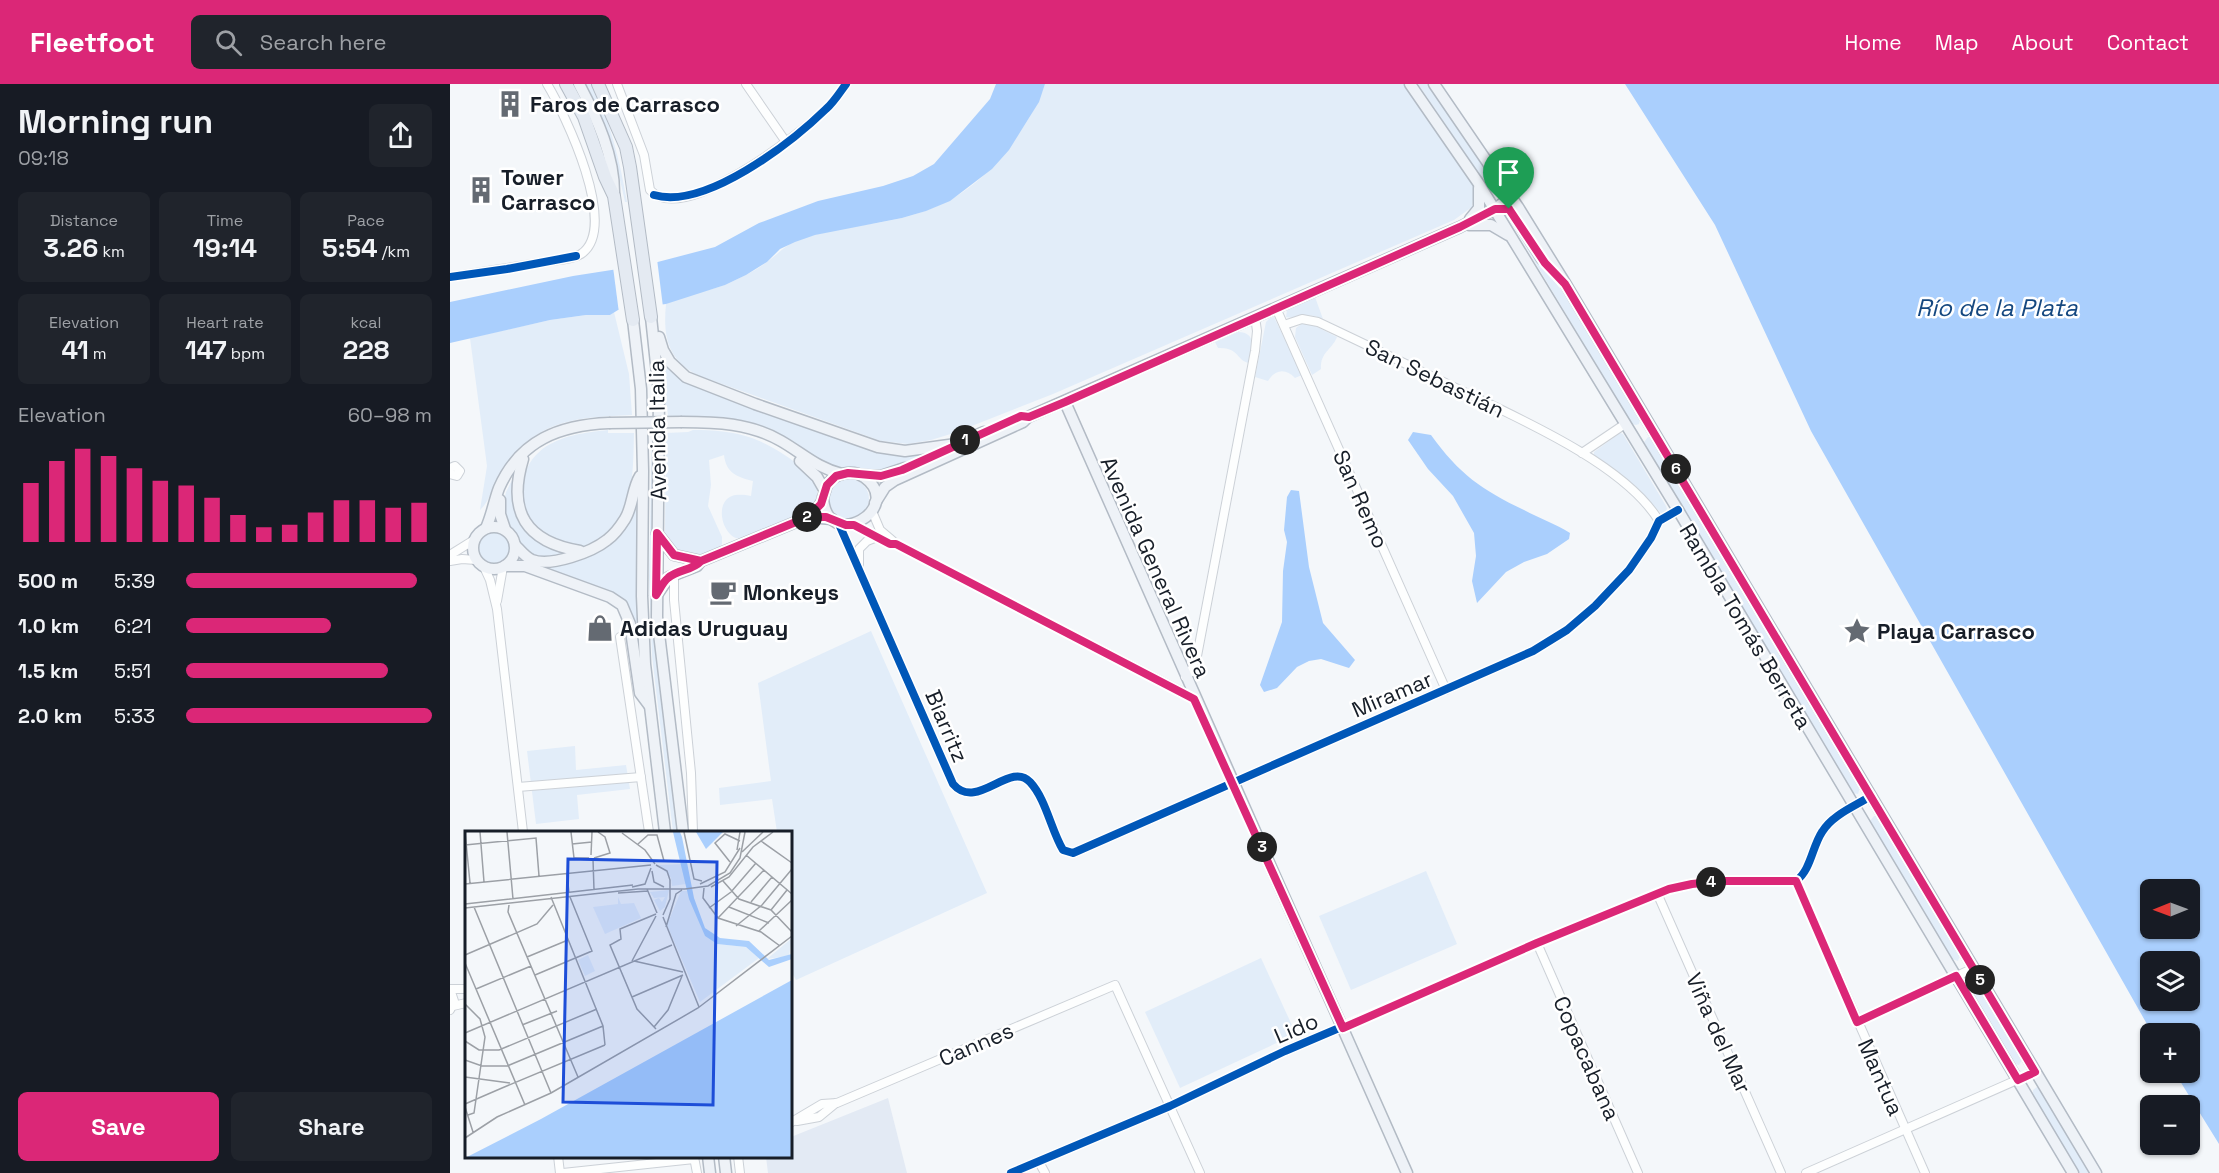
<!DOCTYPE html>
<html lang="en">
<head>
<meta charset="utf-8">
<style>
	body { margin:0; font-family:"Space Grotesk",sans-serif; background:#20242c; color:#f1f3f6; height:100vh; display:flex; flex-direction:column; font-size:22px; white-space:nowrap }
	* { box-sizing:border-box; margin:0 }
	p { font-size:20px; color:#9ea1a6 }
	.icon { flex:none; width:33px; height:33px; fill:none; stroke:currentColor; stroke-width:2; stroke-linecap:round; stroke-linejoin:round }
	.map { position:relative; flex:1; overflow:hidden }
	.drawer { display:flex; flex-direction:column; background:#171b24; width:450px }
	.drawer>* { flex:none }
	.needle { width:39px; rotate:269deg }
	.controls { position:absolute; left:1690px; top:795px; display:grid; gap:12px }
	.controls a { display:grid; place-items:center; width:60px; height:60px; border-radius:9px; background:#171b24; box-shadow:0 2px 4px #0004; font-size:30px }
	.pin { position:absolute; display:grid; place-items:center; width:51px; height:51px; color:#fff; margin:-62px -26px; border-radius:50% 50% 50% 0; rotate:-45deg; box-shadow:0 0 6px #0007 }
	.pin .icon { rotate:45deg }
	.km { position:absolute; width:30px; height:30px; margin:-15px; border-radius:50%; background:#222; color:#fff; font-size:16px; line-height:30px; text-align:center }
	.round { display:grid; place-items:center; flex:none; width:63px; height:63px; border-radius:9px; background:#20242c }
	.head { display:flex; align-items:center; justify-content:space-between; height:102px; padding:0 18px }
	h1 { font-size:33px; font-weight:700; line-height:45px }
	.figures { display:grid; grid-template-columns:repeat(3,1fr); gap:9px; height:102px; padding:6px 18px }
	.figures div { display:grid; align-content:center; border-radius:9px; background:#20242c; text-align:center }
	.figures b { font-size:26px; font-weight:700 }
	.figures small { font-size:16px; font-weight:400 }
	.figures p { font-size:16px }
	.chart { height:168px; padding:12px 18px }
	.chart p { display:flex; justify-content:space-between }
	.chart svg { width:100%; height:108px; margin-top:6px; stroke:#db2777; stroke-width:6 }
	.button { display:flex; gap:12px; margin-top:auto; padding:12px 18px }
	.button a { flex:1; height:69px; border-radius:9px; background:#db2777; color:#fff; font-size:24px; font-weight:700; line-height:69px; text-align:center }
	.button a+a { background:#20242c; color:#f1f3f6 }
	ul { padding:0 18px; list-style:none; font-size:20px }
	li { display:grid; grid-template-columns:96px 72px 1fr; align-items:center; height:45px }
	li i { height:15px; border-radius:8px; background:#db2777 }
	header { display:flex; align-items:center; gap:36px; box-sizing:border-box; height:84px; padding:0 30px; background:#db2777; color:#fff }
	header strong { font-size:28px }
	nav { display:flex; gap:33px; margin-inline-start:auto; font-size:21px }
	.search { width:420px; height:54px; background:#20242c; display:flex; align-items:center; gap:15px; box-sizing:border-box; padding:0 21px; border-radius:9px; color:#9ea1a6; font-size:22px }
	main { display:flex; flex:1; min-height:0 }
	.map>svg:first-child { display:block }
</style>
</head>
<body>
<header>
<strong>Fleetfoot</strong>
<div class="search"><svg class="icon" aria-label="search" viewBox="0 0 24 24"><circle cx="10" cy="10" r="6"/><path d="M15 15l6 6"/></svg>Search here</div>
<nav><a>Home</a><a>Map</a><a>About</a><a>Contact</a></nav>
</header>
<main>
<section class="drawer">
<div class="head"><div><h1>Morning run</h1><p>09:18</p></div><a class="round"><svg class="icon" aria-label="share" viewBox="0 0 24 24"><path d="M12 15V3M7 8l5-5 5 5M5 13v7h14v-7"/></svg></a></div>
<div class="figures">
<div><p>Distance</p><b>3.26<small> km</small></b></div>
<div><p>Time</p><b>19:14</b></div>
<div><p>Pace</p><b>5:54<small> /km</small></b></div>
</div>
<div class="figures">
<div><p>Elevation</p><b>41<small> m</small></b></div>
<div><p>Heart rate</p><b>147<small> bpm</small></b></div>
<div><p>kcal</p><b>228</b></div>
</div>
<div class="chart"><p><span>Elevation</span>60–98 m</p>
<svg viewBox="0 0 160 44" preserveAspectRatio="none"><path d="M5 44V20M15 44V11M25 44V6M35 44V9M45 44V14M55 44V19M65 44V21M75 44V26M85 44V33M95 44V38M105 44V37M115 44V32M125 44V27M135 44V27M145 44V30M155 44V28"/></svg>
</div>
<ul>
<li><b>500 m</b>5:39<i style="width:94%"></i></li>
<li><b>1.0 km</b>6:21<i style="width:59%"></i></li>
<li><b>1.5 km</b>5:51<i style="width:82%"></i></li>
<li><b>2.0 km</b>5:33<i style="width:100%"></i></li>
</ul>
<div class="button"><a>Save</a><a>Share</a></div>
</section>
<div class="map">
<svg width="1769" height="1089" viewBox="0 0 1769 1089">
	<rect width="100%" height="100%" fill="#f4f7fa"/>
	<polygon fill="#e3eaf4" points="438,1014 457,1089 318,1089 316,1073 340,1072 341,1053"/>
	<g fill="#e2edf9">
		<path d="M134,0h9c17,38 27,77 34,118h-2c-9,-42 -20,-80 -41,-118z"/>
		<path d="M595,0h359l68,98 2,10 -2,15 -18,13 -401,174 -99,39 -23,7 -23,4 -27,-3 -184,-66c-30,-16 -34,-39 -31,-71 18,-11 42,-12 61,-20 13,-6 28,-13 40,-22 10,-7 17,-16 29,-21 34,-13 71,-15 106,-23 56,-14 86,-40 118,-86 11,-16 19,-30 25,-48z"/>
		<polygon points="968,0 980,0 1044,94 1048,104 1047,112 1043,110"/>
		<polygon points="1060,127 1094,184 1115,211 1190,335 1189,340 1186,341 1182,340 1056,130"/>
		<path d="M865,213l8,22c-21,-9 -21,1 -37,-2l1,-7z"/>
		<path d="M164,228l15,62 3,41c-56,3 -95,3 -129,55 -9,12 -12,30 -23,40l7,-44 -17,-128 80,-18 36,-5h24z"/>
		<path d="M824,233l28,58 -7,3c-9,-10 -20,-9 -27,3l-13,-4 11,-55 4,-4z"/>
		<path d="M853,239h6l28,14c-5,13 -17,15 -16,32l-9,6 -17,-38 1,-9z"/>
		<path d="M788,248c19,0 14,17 11,31 -12,-2 -10,-16 -31,-15l-3,-6z"/>
		<polygon points="210,272 217,280 426,366 477,370 449,385 425,390 402,384 385,384 377,383 344,361 242,334 242,332 218,332 217,322 214,318"/>
		<path d="M158,346v3h26c-1,36 1,86 -35,106 -7,4 -17,10 -26,8 -13,-2 -27,-12 -39,-17 -4,-9 -13,-21 -14,-30 0,-4 2,-10 2,-14 7,-45 47,-52 86,-56z"/>
		<path d="M243,346c20,0 39,1 59,8 22,8 93,48 54,73l-64,28c-19,1 -29,-36 -10,-43 6,-2 13,-1 19,0l2,-15c-16,-4 -27,-8 -29,-26l-15,5 2,25 -3,21 14,31v7l-4,5 -18,8 -21,-3 -12,-15 -2,-6 1,-100 22,-1z"/>
		<polygon points="202,349 204,349 202,472 205,536 229,748 223,748 202,572 199,493"/>
		<polygon points="1170,349 1173,350 1216,422 1217,425 1214,429 1211,429 1184,403 1144,372 1144,368"/>
		<polygon points="1198,353 1201,354 1410,703 1408,710 1403,709 1194,358"/>
		<path d="M64,392c8,45 3,61 51,78l-30,4 -16,-12 -5,-12 -5,-6 -6,-23 3,-13z"/>
		<circle cx="399" cy="415" r="20"/>
		<polygon points="186,423 188,573 176,522 67,476 68,472 73,476 142,468"/>
		<circle cx="44" cy="463" r="18"/>
		<polygon points="421,547 537,809 346,896 340,885 340,748 327,748 322,715 270,721 269,704 321,697 308,599"/>
		<polygon points="125,662 126,686 176,681 180,705 127,711 129,735 86,740 77,667"/>
		<polygon points="1424,732 1428,732 1510,871 1508,877 1502,875 1420,737"/>
		<polygon points="976,787 1007,860 901,906 869,832"/>
		<polygon points="811,874 846,950 730,1004 695,928"/>
		<polygon points="1523,899 1527,901 1572,976 1569,981 1564,980 1519,905 1520,900"/>
		<polygon points="1587,1003 1590,1005 1640,1089 1629,1089 1583,1011 1583,1006"/>
	</g>
	<g fill="#aacffd" fill-rule="evenodd">
		<polygon points="546,0 595,0 589,18 559,66 542,85 500,117 476,127 452,134 365,151 345,158 330,165 317,178 296,191 275,201 216,220 168,226 160,231 136,231 100,236 0,259 0,218 123,192 200,180 265,163 309,139 368,117 433,102 463,92 484,80 540,15"/>
		<path d="M1175,0h594v1060l-44,-71 15,-1v-38l-38,-1 -341,-602 -96,-206zM1701,806h39v38h-39zM1701,878h39v38h-39z"/>
		<path d="M963,348l18,3c28,39 51,55 93,75 15,8 32,14 46,23l-1,6 -22,15 -23,8 -18,10 -29,31 -5,-22 4,-25 -2,-23 -21,-37 -25,-27 -20,-29z"/>
		<polygon points="841,406 849,407 859,483 873,539 905,576 899,584 871,575 859,577 847,583 827,604 814,608 810,601 832,538 833,487 837,458 834,446 837,413"/>
	</g>
	<polygon fill="#f4f7fa" points="207,175 213,223 169,229 163,183"/>
	<g fill="none" stroke-linecap="round" stroke-linejoin="round">
		<defs>
			<g id="minor">
				<path d="M167,0l27,71 6,35c33,37 151,-57 176,-81 8,-7 14,-17 20,-25"/>
				<polyline points="296,0 336,58"/>
				<path d="M0,193c32,-5 63,-10 95,-15 11,-2 27,-2 36,-8 39,-26 -16,-140 -34,-170"/>
				<polyline points="826,224 996,606"/>
				<path d="M834,241l18,-6 16,3c47,22 94,45 140,67 60,29 167,75 201,132"/>
				<polyline points="1132,369 1175,340"/>
				<polyline points="0,384 5,382 10,387 7,392 0,390"/>
				<polyline points="422,427 430,446 443,457"/>
				<path d="M388,438l115,262c24,28 57,-24 77,-2 16,17 21,48 33,68l10,3 460,-202 34,-21 28,-24 34,-36 22,-32 8,-17 19,-11"/>
				<polyline points="404,441 440,460 446,460 744,614"/>
				<polyline points="0,471 24,456"/>
				<polyline points="0,477 12,475 26,476"/>
				<polyline points="409,481 409,465 417,457 427,453"/>
				<polyline points="34,483 40,496 47,525 73,748"/>
				<polyline points="224,490 224,516 241,689 243,748"/>
				<polyline points="47,517 53,483"/>
				<polyline points="170,553 199,748"/>
				<polyline points="735,593 740,589 747,572 805,267 807,247 805,233"/>
				<polyline points="68,703 191,693"/>
				<polyline points="1346,797 1475,1089"/>
				<polyline points="1207,809 1331,1089"/>
				<polyline points="1087,859 1188,1089"/>
				<polyline points="0,905 4,917 0,926"/>
				<polyline points="0,905 16,905"/>
				<polyline points="3,922 16,919"/>
				<polyline points="1407,938 1524,884"/>
				<polyline points="347,1037 369,1033 386,1019"/>
				<polyline points="340,1039 372,1020 387,1019 665,901 750,1089"/>
				<polyline points="108,1072 110,1089"/>
				<polyline points="288,1072 290,1089"/>
				<polyline points="244,1073 247,1089"/>
				<polyline points="589,1078 595,1089"/>
				<polyline points="113,1089 244,1075"/>
				<path d="M561,1089l159,-67 115,-55 372,-158 35,-9 29,-3h75c15,-11 16,-34 26,-49 10,-17 33,-26 49,-36"/>
				<polyline points="1356,1089 1585,988"/>
			</g>
			<g id="major">
				<path d="M129,0c18,34 36,73 35,112"/>
				<polyline points="960,0 1029,100 1228,426 1623,1089"/>
				<polyline points="984,0 1068,123 1115,199 1646,1089"/>
				<polyline points="1045,125 1053,124 1061,126 1092,175"/>
				<polyline points="1020,135 1029,124 1029,104"/>
				<polyline points="1019,141 1041,141 1058,151"/>
				<polyline points="201,233 209,308 207,533 233,748"/>
				<polyline points="183,236 191,305 193,387 192,512 195,580 215,748"/>
				<polyline points="209,253 213,266 220,278 236,293 305,320 428,363 455,367 506,360"/>
				<path d="M615,318c112,257 229,514 342,771"/>
				<path d="M232,338c34,0 68,1 99,19 21,12 36,27 61,33"/>
				<polyline points="501,362 534,348"/>
				<path d="M73,375c-16,53 3,83 57,92"/>
				<polyline points="350,377 367,393 375,407"/>
				<polyline points="411,391 431,392 455,384"/>
				<polyline points="50,416 50,430 55,445"/>
				<polyline points="425,419 435,403 445,396 573,338 578,333 1010,143 1045,125 1061,113"/>
				<path d="M358,433c5,-4 10,-9 13,-14 3,-5 3,-12 6,-18 8,-12 25,-16 37,-8 43,31 -38,78 -41,20"/>
				<circle cx="44" cy="464" r="21"/>
				<path d="M36,444c6,-13 8,-27 13,-40 21,-48 61,-63 110,-65"/>
				<polyline points="207,449 224,471 251,477"/>
				<path d="M65,461c5,5 10,12 17,15 19,7 60,-8 75,-20 7,-5 13,-13 18,-21 8,-13 7,-30 15,-43"/>
				<polyline points="55,482 75,482 160,513 172,521 180,540 190,609 199,621"/>
				<polyline points="207,511 219,493 247,482 251,477 358,433 382,435"/>
				<polyline points="258,1072 260,1089"/>
				<polyline points="274,1072 276,1089"/>
			</g>
			<g id="highway">
				<polyline points="116,0 134,33 155,93 164,112 183,236"/>
				<polyline points="148,0 176,63 180,83 201,233"/>
			</g>
		</defs>
		<use href="#minor" stroke="#ccd1d7" stroke-width="10"/>
		<use href="#major" stroke="#b3bbc5" stroke-width="13"/>
		<use href="#highway" stroke="#b3bbc5" stroke-width="14"/>
		<use href="#minor" stroke="#fdfefe" stroke-width="8"/>
		<use href="#major" stroke="#eef2f7" stroke-width="10"/>
		<use href="#highway" stroke="#e4eaf2" stroke-width="12"/>
		<defs>
			<polyline id="major-bridge" points="159,339 232,338"/>
		</defs>
		<use href="#major-bridge" stroke="#b3bbc5" stroke-width="13" stroke-linecap="butt"/>
		<use href="#major-bridge" stroke="#eef2f7" stroke-width="10"/>
		<defs>
			<g id="cycleway">
				<path d="M204,111c51,15 137,-52 172,-86 8,-7 14,-17 20,-25"/>
				<polyline points="0,193 57,185 126,172"/>
				<path d="M388,438l115,262c24,28 57,-24 77,-2 16,17 21,48 33,68l10,3 460,-202 34,-21 28,-24 34,-36 22,-32 8,-17 19,-11"/>
				<path d="M561,1089l159,-67 115,-55 372,-158 35,-9 29,-3h75c15,-11 16,-34 26,-49 10,-17 33,-26 49,-36"/>
			</g>
		</defs>
		<use href="#cycleway" stroke="#fff" stroke-width="11"/>
		<use href="#cycleway" stroke="#0057b8" stroke-width="8"/>
	</g>
	<g fill="none" stroke-linecap="round" stroke-linejoin="round">
		<defs>
			<path id="route" d="M1059,125h-14l-35,18 -395,175 -36,15 -8,-1 -119,54 -21,6 -33,-3 -12,3 -9,9 -6,19 -13,13 -107,44c-9,10 -23,8 -33,17 -5,4 -8,11 -12,17l1,-62 17,22 27,6 107,-44h18l20,8h8l36,19h6l298,155 149,329 194,-85 132,-54 23,-5 29,-3h75l61,141 99,-46 62,104 17,-8 -470,-788 -20,-21 -36,-54"/>
		</defs>
		<use href="#route" stroke="#fff" stroke-width="12"/>
		<use href="#route" stroke="#db2777" stroke-width="8"/>
	</g>
	<defs>
		<symbol id="building-bare" viewBox="-9 -9 18 18"><path d="M-4-6H4V6H1V3H-1V6H-4ZM-2.5-4.3h1.7v1.8h-1.7ZM.8-4.3h1.7v1.8H.8ZM-2.5-1h1.7V.8h-1.7ZM.8-1h1.7V.8H.8Z" fill="#646a72" stroke="#fff" stroke-width="2.5" paint-order="stroke"/></symbol>
		<symbol id="cafe-bare" viewBox="-9 -9 18 18"><path d="M-5.5-4.5H6V0H3Q3 3.5 0 3.5H-2.5Q-5.5 3.5-5.5 0ZM3-3.2v2h1.7v-2ZM-6 4.5H4V6H-6Z" fill="#646a72" stroke="#fff" stroke-width="2.5" paint-order="stroke"/></symbol>
		<symbol id="shop-bare" viewBox="-9 -9 18 18"><path d="M-5-2.5h2.3a2.7 3.5 0 0 1 5.4 0H5L5.5 6h-11ZM-1.5-2.5h3a1.5 2.3 0 0 0-3 0Z" fill="#646a72" stroke="#fff" stroke-width="2.5" paint-order="stroke"/></symbol>
		<symbol id="sight-bare" viewBox="-9 -9 18 18"><path d="M0-6L1.8-2.2L6-1.7L2.9 1.2L3.7 5.4L0 3.3L-3.7 5.4L-2.9 1.2L-6-1.7L-1.8-2.2Z" fill="#646a72" stroke="#fff" stroke-width="2.5" paint-order="stroke"/></symbol>
	</defs>
	<g fill-rule="evenodd">
		<use href="#building-bare" x="41" y="1" width="38" height="38"/>
		<use href="#building-bare" x="12" y="87" width="38" height="38"/>
		<use href="#cafe-bare" x="254" y="489" width="38" height="38"/>
		<use href="#shop-bare" x="131" y="525" width="38" height="38"/>
		<use href="#sight-bare" x="1388" y="528" width="38" height="38"/>
	</g>
	<g text-anchor="middle" dominant-baseline="central" stroke-width="5" stroke-linejoin="round" paint-order="stroke">
		<g font-size="22" font-weight="bold" fill="#171e28" stroke="#fff" text-anchor="start">
			<text x="80" y="20">Faros de Carrasco</text>
			<text x="51" y="93">Tower<tspan x="51" dy="25">Carrasco</tspan></text>
			<text x="293" y="508">Monkeys</text>
			<text x="170" y="544">Adidas Uruguay</text>
			<text x="1427" y="547">Playa Carrasco</text>
		</g>
		<g font-size="22" fill="#171e28" stroke="#fff">
			<text transform="translate(985 294) rotate(26)">San Sebastián</text>
			<text transform="translate(207 346) rotate(-91)">Avenida Italia</text>
			<text transform="translate(911 415) rotate(66)">San Remo</text>
			<text transform="translate(706 483) rotate(66)">Avenida General Rivera</text>
			<text transform="translate(1296 542) rotate(59)">Rambla Tomás Berreta</text>
			<text transform="translate(942 610) rotate(-23)">Miramar</text>
			<text transform="translate(497 642) rotate(67)">Biarritz</text>
			<text transform="translate(846 944) rotate(-23)">Lido</text>
			<text transform="translate(1269 949) rotate(66)">Viña del Mar</text>
			<text transform="translate(526 960) rotate(-23)">Cannes</text>
			<text transform="translate(1137 974) rotate(66)">Copacabana</text>
			<text transform="translate(1431 993) rotate(66)">Mantua</text>
		</g>
		<g font-size="24" font-style="italic" fill="#154880" stroke="#fff">
			<text x="1547" y="223">Río de la Plata</text>
		</g>
	</g>
	<g transform="translate(15 747)">
		<rect width="327" height="327" fill="#f4f7fa"/>
		<path d="M218,33l3,20 -14,2 -1,-8 -12,-13zM204,59l-4,17 -5,4 -6,-11 5,-2 3,4 3,-5 -11,1 -4,-6zM216,60h6l18,45 12,8 29,3 13,11 -59,44 -33,-77zM153,66l3,7 13,-1 7,15 -36,16 -12,-27 25,-3zM327,107l-3,18 -22,3zM123,124l7,16 -10,5 -7,-16z" fill="#e2edf9"/>
		<path d="M208,1h7l2,5 12,61 11,30 15,10 29,3 20,19 23,-6v5l-23,8 -23,-20 -29,-3 -12,-8 -16,-37zM231,1h27l-17,17zM327,149v177h-325l74,-38z" fill="#aacffd"/>
		<path fill="none" stroke="#9ca0a6" stroke-width="1.5" d="M0,1l5,51M15,1l4,50M42,1l6,67M106,1l3,26h15M219,1l10,47 8,2M157,2l23,17 10,14M296,10l31,22M107,13l20,-2M173,13l10,-9h9l7,26M0,14l71,-7 3,38M272,19l3,-18M277,21l21,-20M126,24l1,-23M281,24l46,39M129,27l16,-5 -5,-16 -7,-5M128,28l1,31M265,31l-15,-19 10,-9 15,7M191,34l11,6 3,9v19l-7,16M187,40l2,11 10,5M102,43l2,19M258,50l16,18 32,11 21,22M0,53l186,-19M235,53l25,-12 15,-24M167,56l13,-3 6,-16M246,56l18,-10 24,-30 20,-15M239,57l-1,10 15,20 43,14 19,14M182,58l10,24M220,58l23,-3 22,-13 10,-15 5,-26M153,62l30,-2M86,66l52,129 2,19M286,71l21,-25M0,73l168,-19M44,74l-1,7 70,165M9,76l77,186M264,76l40,16M0,77l173,-19h47M244,77l22,-16 25,-29M306,79l16,-20M198,86l36,90M253,87l46,-48M271,95l26,-21 30,-36M201,96l10,-33 6,-4M294,100l33,-31M0,124l72,-31 16,-19M62,126l41,-17M167,130l24,-45M169,130l49,11M0,132l60,142M70,144l57,-24 -22,-54M11,158l55,-23M167,166l51,-22M0,173l15,15 5,18 -11,76 -6,2M57,194l35,-14M189,196l14,-17 14,-34M191,198l-19,-20 -27,-64 11,-6 -1,-10 36,-15M0,202l207,-88M0,210l14,9h20l98,-41M0,229l17,6h25l96,-40M0,246l45,6M37,257l103,-43M0,273l37,-16M0,276l8,25M0,307l32,-21 54,-24 147,-85 94,-72"/>
		<path fill="#1d4ed8" fill-opacity="0.15" stroke="#1d4ed8" stroke-width="3" d="M103,28l149,3 -4,243 -150,-3z"/>
		<rect width="327" height="327" fill="none" stroke="#171e28" stroke-width="3"/>
	</g>
</svg>
<div class="controls">
<a><svg class="needle" viewBox="-14 -14 28 28"><path d="M0-13l5 13h-10z" fill="#e53935"/><path d="M0 13l5-13h-10z" fill="#9ea1a6"/></svg></a>
<a><svg class="icon" aria-label="layers" viewBox="0 0 24 24"><path d="M12 4l9 5-9 5-9-5zM3 14l9 5 9-5"/></svg></a>
<a>+</a>
<a>−</a>
</div>
<div class="pin" style="left:1059px;top:125px;background:#1e9e55"><svg class="icon" aria-label="arrive" viewBox="0 0 24 24"><path d="M6 21V4h12l-3 4 3 4H6"/></svg></div>
<b class="km" style="left:515px;top:356px">1</b>
<b class="km" style="left:357px;top:433px">2</b>
<b class="km" style="left:812px;top:763px">3</b>
<b class="km" style="left:1261px;top:798px">4</b>
<b class="km" style="left:1530px;top:896px">5</b>
<b class="km" style="left:1226px;top:385px">6</b>
</div>
</main>
</body>
</html>
